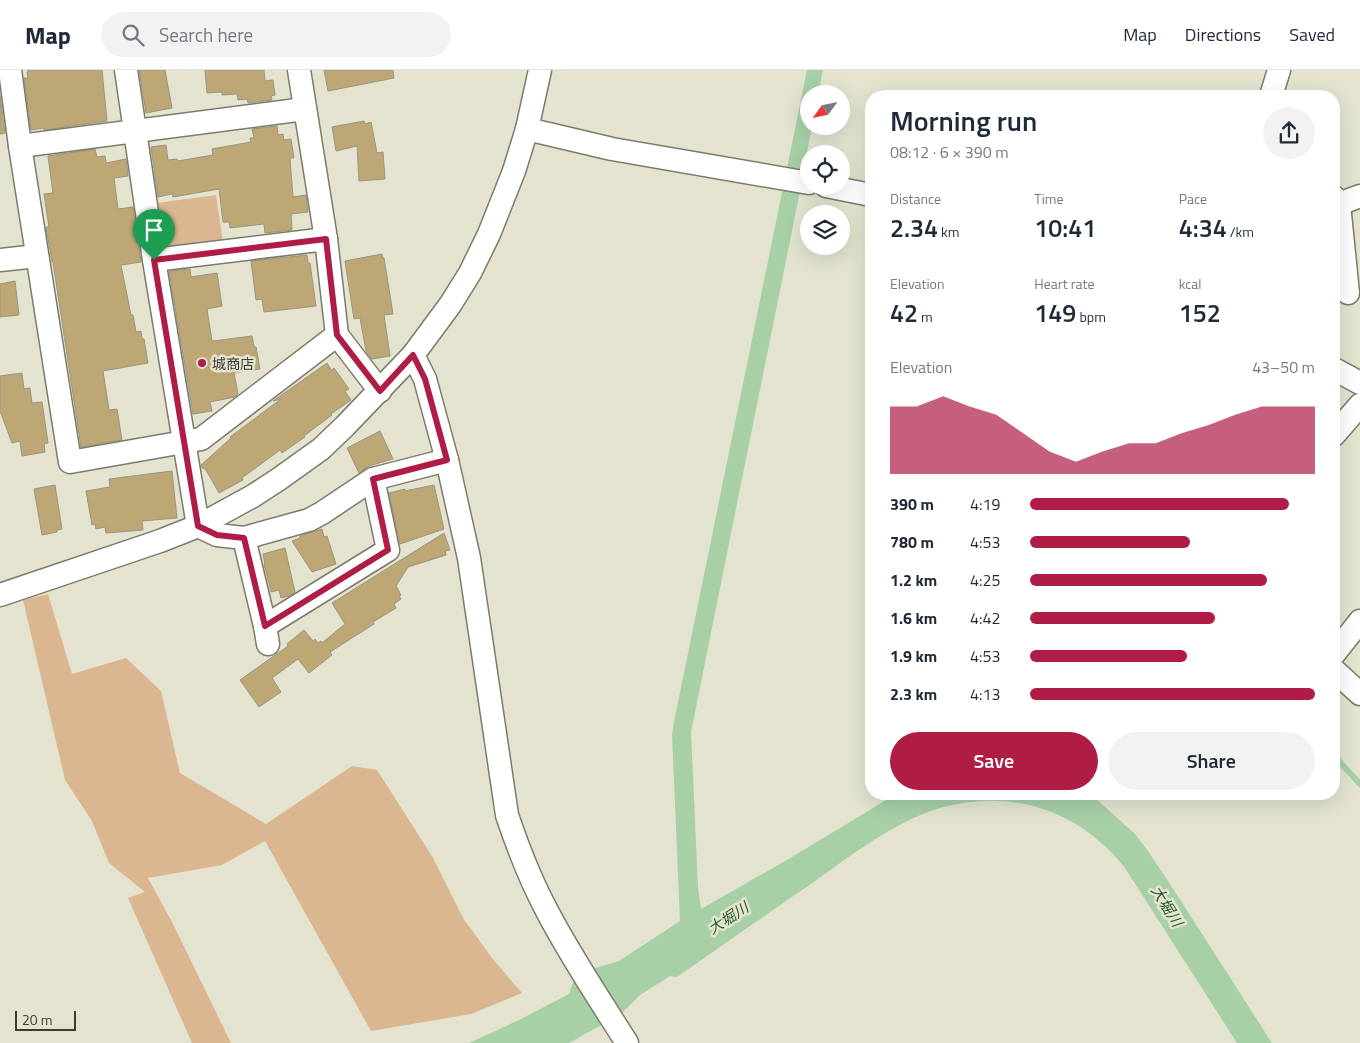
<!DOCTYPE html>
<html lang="en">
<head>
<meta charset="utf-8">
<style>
	body { margin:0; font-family:"Titillium Web","Noto Sans JP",sans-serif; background:#f2f2f3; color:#1f2937; height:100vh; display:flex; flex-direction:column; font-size:19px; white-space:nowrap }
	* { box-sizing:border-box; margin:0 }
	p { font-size:16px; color:#747a83 }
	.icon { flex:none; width:28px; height:28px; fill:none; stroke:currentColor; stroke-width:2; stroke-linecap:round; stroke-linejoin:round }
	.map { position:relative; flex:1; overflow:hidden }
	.sheet { position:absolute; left:865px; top:20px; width:475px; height:710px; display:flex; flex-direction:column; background:#fff; border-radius:20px; box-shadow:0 5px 20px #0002 }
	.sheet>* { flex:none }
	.needle { width:32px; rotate:237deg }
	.tools { position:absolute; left:800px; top:15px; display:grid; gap:10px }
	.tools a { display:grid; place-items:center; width:50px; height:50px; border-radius:50%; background:#fff; box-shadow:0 5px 20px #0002; font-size:25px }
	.scale { position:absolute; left:15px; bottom:12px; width:61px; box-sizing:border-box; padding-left:5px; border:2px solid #3b3b34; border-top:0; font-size:14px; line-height:18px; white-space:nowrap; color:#3b3b34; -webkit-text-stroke:4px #e3e3d0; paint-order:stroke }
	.pin { position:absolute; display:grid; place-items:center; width:42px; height:42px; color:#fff; margin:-51px -21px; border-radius:50% 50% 50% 0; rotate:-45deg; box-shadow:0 0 5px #0007 }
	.pin .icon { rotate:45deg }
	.round { display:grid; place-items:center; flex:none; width:52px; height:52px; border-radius:26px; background:#f2f2f3 }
	.head { display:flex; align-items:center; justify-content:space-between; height:85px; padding:0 25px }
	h1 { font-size:28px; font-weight:600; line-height:38px }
	.metrics { display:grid; grid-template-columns:repeat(3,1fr); gap:8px; height:85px; padding:5px 25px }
	.metrics div { display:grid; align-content:center }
	.metrics b { font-size:25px; font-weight:600 }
	.metrics small { font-size:14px; font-weight:400 }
	.metrics p { font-size:14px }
	.chart { height:140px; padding:10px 25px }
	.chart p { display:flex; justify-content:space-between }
	.chart svg { width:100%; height:90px; margin-top:5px; fill:#af1c45; opacity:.7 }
	.cta { display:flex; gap:10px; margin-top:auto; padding:10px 25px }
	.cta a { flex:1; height:58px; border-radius:30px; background:#af1c45; color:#fff; font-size:20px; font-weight:600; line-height:58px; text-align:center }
	.cta a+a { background:#f2f2f3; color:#1f2937 }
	ul { padding:0 25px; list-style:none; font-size:16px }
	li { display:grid; grid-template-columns:80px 60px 1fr; align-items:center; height:38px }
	li i { height:12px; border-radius:6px; background:#af1c45 }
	header { display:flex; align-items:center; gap:30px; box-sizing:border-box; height:70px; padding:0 25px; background:#fff; border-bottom:1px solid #e0e1e3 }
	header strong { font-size:24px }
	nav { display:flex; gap:28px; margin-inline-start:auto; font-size:18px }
	.search { width:350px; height:45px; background:#f2f2f3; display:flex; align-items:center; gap:12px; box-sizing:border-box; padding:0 18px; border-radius:28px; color:#747a83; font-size:19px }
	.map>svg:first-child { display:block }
</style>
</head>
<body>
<header>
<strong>Map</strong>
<div class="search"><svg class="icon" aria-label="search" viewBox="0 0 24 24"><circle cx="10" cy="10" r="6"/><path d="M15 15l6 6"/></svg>Search here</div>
<nav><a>Map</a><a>Directions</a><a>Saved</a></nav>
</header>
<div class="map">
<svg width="1360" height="973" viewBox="0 0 1360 973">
	<rect width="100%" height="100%" fill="#e3e3d0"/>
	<g fill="#dab791">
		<polygon points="216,125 223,172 172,180 160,170 156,133"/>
		<polygon points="48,524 72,604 126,588 161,621 180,703 266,754 352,696 377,700 432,786 463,848 492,888 522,923 471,944 371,961 265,771 222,795 148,808 172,852 231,973 192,973 128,828 145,822 109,793 92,751 65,710 23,530"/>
	</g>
	<path fill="#a7d0a7" d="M807,0h16l-5,24h-9v32h3l-6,32v12l-7,26 -108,536 7,156 3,21 91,-52 104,-63h203l-3,5 38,34 14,18 22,33 102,159h-35l-112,-175c-5,-6 -10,-12 -15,-17 -5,-6 -12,-10 -17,-15 -48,-37 -105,-44 -162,-25 -43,15 -86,49 -123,75 -44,30 -88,61 -131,91l-7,-1 -30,19 -19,19 -52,29h-100l50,-23 50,-26 5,-14 7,3 14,-15 24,-7 61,-40 -8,-187 2,-12z"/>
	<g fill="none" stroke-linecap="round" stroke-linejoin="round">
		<polyline stroke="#a7d0a7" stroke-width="6" points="1334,689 1337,689 1360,714"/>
	</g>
	<g fill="#bda875" stroke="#9b9483">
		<polygon points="28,0 102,0 107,51 44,60 44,58 31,60 24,8 28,8 27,2 28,2"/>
		<polygon points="139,0 165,0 172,38 146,43"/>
		<polygon points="205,0 264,0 265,11 273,10 275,25 271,26 272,30 248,33 247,29 238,30 237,24 222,25 222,22 207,23"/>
		<polygon points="324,0 393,0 394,8 328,21"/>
		<polygon points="0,25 5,63 0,64"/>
		<polygon points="364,51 365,54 371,52 377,83 383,82 385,109 359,111 357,76 336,81 332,57"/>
		<polygon points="277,56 278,65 283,64 284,70 291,69 294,88 290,88 293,127 306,125 308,142 291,144 292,160 265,163 264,154 230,158 229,152 223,152 219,119 173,127 172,124 158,127 151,77 166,75 168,90 177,89 178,91 213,85 212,79 251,72 250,68 254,68 252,59"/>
		<polygon points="95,79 97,87 105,86 106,93 126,89 128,106 114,108 118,139 133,137 141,192 121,195 131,245 133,245 136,262 141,261 142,269 144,269 148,293 103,301 109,340 117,339 122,370 81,377 53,192 52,192 46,157 49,157 44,124 53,123 48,86"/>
		<polygon points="382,184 383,188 384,188 393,244 384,245 390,286 372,289 366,281 360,248 354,249 345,191"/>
		<polygon points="307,185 308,193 310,193 316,236 264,242 262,229 256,230 251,191"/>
		<polygon points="190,199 191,207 217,203 222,236 207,239 212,271 213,271 252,266 254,277 256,277 260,299 234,303 238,324 235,327 210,332 212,341 193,344 169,201"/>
		<polygon points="15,211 19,245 0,247 0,214"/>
		<polygon points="327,293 332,301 334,298 349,319 345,321 351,330 331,344 332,345 304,366 305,367 282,383 280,380 242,408 243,410 219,423 206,400 201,397 201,395 231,368 230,367 281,329 273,331"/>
		<polygon points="22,303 24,319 30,318 32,333 42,332 48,373 44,374 45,382 22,386 20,371 12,373 0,341 0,306"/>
		<polygon points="380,361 393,389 369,396 359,403 347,378"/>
		<polygon points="172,401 177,448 142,451 143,460 106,463 105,457 96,459 95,454 92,455 86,421 110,417 109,409"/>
		<polygon points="55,415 62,459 57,460 57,462 42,465 34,419"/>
		<polygon points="434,415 444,459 400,474 389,423 405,419 405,421"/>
		<polygon points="322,459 324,467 327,466 336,494 312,502 292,471 300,468 300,466"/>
		<polygon points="444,463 450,480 445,481 446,485 408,497 396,516 401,525 399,526 401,529 394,534 396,538 373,552 374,554 330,582 332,585 309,603 298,589 272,608 281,622 259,637 240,610 288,576 287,574 304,560 313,571 315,569 318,573 321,571 322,573 345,554 332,533"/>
		<polygon points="285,478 295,522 289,526 281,528 279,520 271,522 264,494 265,494 263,484"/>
	</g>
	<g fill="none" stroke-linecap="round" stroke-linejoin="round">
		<defs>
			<g id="minor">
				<polyline points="10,0 20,76 70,392 201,369 337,265"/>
				<polyline points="126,0 154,190 198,456"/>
				<polyline points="299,0 326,169 337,265 380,321"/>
				<polyline points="1271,26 1279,0"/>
				<polyline points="527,59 612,79 809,113"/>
				<polyline points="20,76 305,39"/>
				<polyline points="826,116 871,125"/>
				<polyline points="1334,127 1339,134 1348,223"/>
				<polyline points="1339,134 1360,126"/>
				<polyline points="0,190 37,186"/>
				<polyline points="154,190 326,169"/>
				<path d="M413,285l12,24 22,81 22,98 38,257c11,33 24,66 40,96 24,46 53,89 80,132"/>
				<polyline points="1334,299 1360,313"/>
				<polyline points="1334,365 1360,335"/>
				<polyline points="198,456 217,465 244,468 309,450 322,443 373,409 447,390"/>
				<polyline points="244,468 265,556 268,574"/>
				<polyline points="0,525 160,471 198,456 253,426 279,409 321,379 345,356 413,285 450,235 470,203 489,164 514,101 527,59 540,0"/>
				<polyline points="265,556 388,480 373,409"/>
				<polyline points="1334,584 1360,551"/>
				<polyline points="1334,600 1360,624"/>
			</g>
		</defs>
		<use href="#minor" stroke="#7c7c6b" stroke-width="25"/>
		<use href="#minor" stroke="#fff" stroke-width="22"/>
	</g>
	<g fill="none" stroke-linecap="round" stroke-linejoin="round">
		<defs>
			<polygon id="route" points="326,169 337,265 380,321 413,285 425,309 447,390 373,409 388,480 265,556 244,468 217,465 198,456 154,190"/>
		</defs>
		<use href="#route" stroke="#fff" stroke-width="10"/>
		<use href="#route" stroke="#af1c45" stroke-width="6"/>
	</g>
	<circle fill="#af1c45" stroke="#e3e3d0" stroke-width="2" cx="202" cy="293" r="5"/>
	<g text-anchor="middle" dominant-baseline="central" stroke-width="5" stroke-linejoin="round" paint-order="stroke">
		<g font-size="14" fill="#3b3b34" stroke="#e3e3d0" text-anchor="start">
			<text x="212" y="293">城商店</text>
		</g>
		<g font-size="15" font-style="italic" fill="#245d29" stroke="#e3e3d0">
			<text transform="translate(1167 836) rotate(58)">大堀川</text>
			<text transform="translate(728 848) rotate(-33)">大堀川</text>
		</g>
	</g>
</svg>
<div class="tools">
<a><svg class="needle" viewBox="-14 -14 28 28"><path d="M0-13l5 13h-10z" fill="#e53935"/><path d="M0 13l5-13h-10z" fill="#747a83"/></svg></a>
<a><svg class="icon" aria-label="locate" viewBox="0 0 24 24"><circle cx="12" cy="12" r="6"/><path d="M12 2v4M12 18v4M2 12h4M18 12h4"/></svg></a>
<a><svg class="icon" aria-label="layers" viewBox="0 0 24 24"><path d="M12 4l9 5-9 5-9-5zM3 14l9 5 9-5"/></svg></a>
</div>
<div class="scale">20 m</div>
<div class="pin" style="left:154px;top:190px;background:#1e9e55"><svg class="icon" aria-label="arrive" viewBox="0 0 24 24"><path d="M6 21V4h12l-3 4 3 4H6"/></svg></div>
<section class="sheet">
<div class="head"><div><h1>Morning run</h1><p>08:12 · 6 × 390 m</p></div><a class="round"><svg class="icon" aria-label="share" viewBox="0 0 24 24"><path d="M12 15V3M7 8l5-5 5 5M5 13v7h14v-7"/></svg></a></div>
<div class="metrics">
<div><p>Distance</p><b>2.34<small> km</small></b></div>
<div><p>Time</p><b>10:41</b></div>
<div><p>Pace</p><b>4:34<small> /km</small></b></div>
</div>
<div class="metrics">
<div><p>Elevation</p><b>42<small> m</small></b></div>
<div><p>Heart rate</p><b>149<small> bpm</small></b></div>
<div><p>kcal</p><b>152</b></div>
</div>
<div class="chart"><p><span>Elevation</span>43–50 m</p>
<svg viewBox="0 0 160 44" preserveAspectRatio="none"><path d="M0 44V11L10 11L20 6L30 11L40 15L50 24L60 33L70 38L80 33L90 29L100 29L110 24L120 20L130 15L140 11L150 11L160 11V44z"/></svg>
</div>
<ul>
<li><b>390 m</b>4:19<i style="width:91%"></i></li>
<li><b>780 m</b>4:53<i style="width:56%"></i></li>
<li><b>1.2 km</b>4:25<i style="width:83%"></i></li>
<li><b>1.6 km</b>4:42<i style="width:65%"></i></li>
<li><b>1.9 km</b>4:53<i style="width:55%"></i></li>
<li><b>2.3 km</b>4:13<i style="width:100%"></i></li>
</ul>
<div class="cta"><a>Save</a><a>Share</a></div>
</section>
</div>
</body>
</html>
